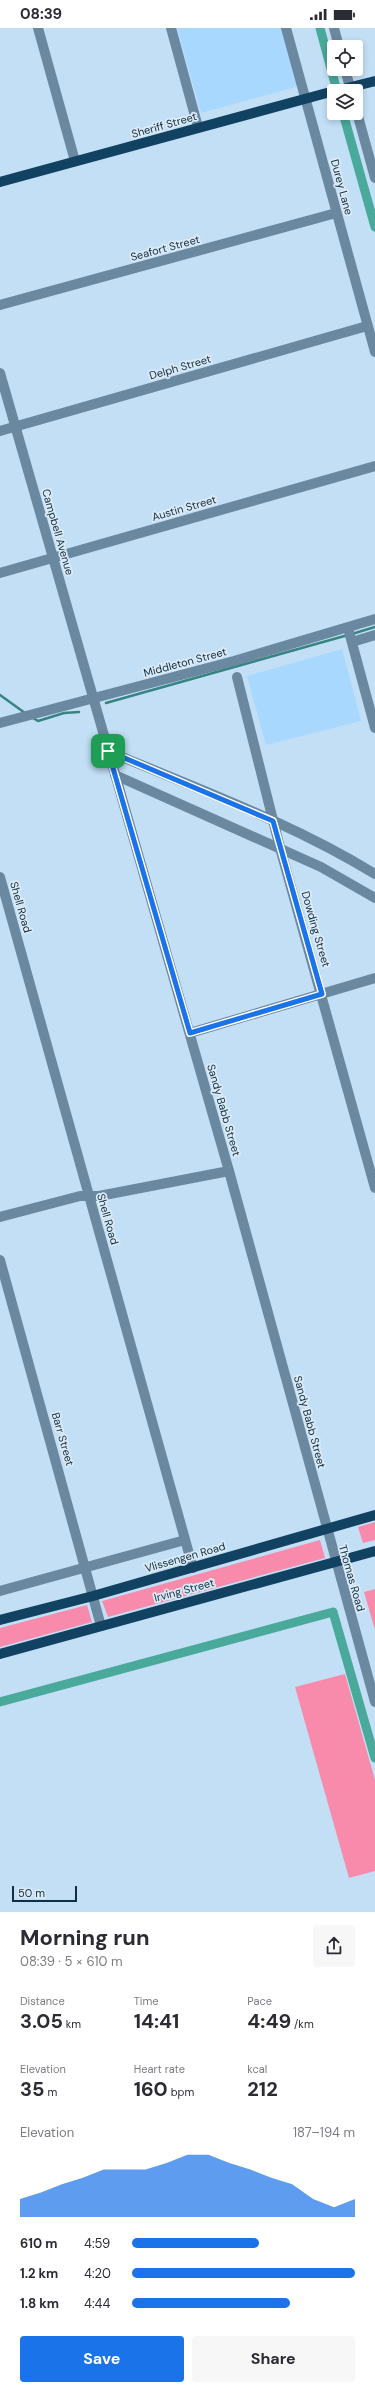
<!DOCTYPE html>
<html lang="en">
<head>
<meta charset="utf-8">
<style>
	body { margin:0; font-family:"DM Sans",sans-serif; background:#f7f7f7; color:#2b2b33; height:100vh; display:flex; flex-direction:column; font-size:15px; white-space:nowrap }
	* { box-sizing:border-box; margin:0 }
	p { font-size:13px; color:#7c7c81 }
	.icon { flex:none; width:22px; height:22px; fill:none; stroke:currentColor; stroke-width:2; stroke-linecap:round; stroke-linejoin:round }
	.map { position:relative; height:1884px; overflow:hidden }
	.panel { display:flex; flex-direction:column; background:#fff; flex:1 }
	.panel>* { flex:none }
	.tools { position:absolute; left:327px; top:12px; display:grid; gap:8px }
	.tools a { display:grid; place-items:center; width:36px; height:36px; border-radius:4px; background:#fff; box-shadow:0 2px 6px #0003; font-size:20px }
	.scale { position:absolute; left:12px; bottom:10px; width:65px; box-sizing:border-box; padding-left:4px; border:2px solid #0e2f44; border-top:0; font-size:11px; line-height:14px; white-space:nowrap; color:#0e2f44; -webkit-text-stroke:3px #dceaf6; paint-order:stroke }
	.pin { position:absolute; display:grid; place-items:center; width:34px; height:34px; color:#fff; margin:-17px; border-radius:8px; box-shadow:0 2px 6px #0006 }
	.round { display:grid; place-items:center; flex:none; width:42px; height:42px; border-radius:4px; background:#f7f7f7 }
	.overview { display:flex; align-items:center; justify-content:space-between; height:68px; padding:0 20px }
	h1 { font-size:22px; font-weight:700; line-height:30px }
	.figures { display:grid; grid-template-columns:repeat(3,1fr); gap:6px; height:68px; padding:4px 20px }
	.figures div { display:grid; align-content:center }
	.figures b { font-size:20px; font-weight:700 }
	.figures small { font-size:11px; font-weight:400 }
	.figures p { font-size:11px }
	.chart { height:112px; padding:8px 20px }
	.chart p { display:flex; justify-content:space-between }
	.chart svg { width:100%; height:72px; margin-top:4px; fill:#1a73e8; opacity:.7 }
	.button { display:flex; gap:8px; margin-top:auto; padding:8px 20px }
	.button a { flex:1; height:46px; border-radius:4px; background:#1a73e8; color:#fff; font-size:16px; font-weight:700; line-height:46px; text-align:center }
	.button a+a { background:#f7f7f7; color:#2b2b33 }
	ul { padding:0 20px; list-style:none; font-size:13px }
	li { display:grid; grid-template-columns:64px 48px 1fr; align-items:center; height:30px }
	li i { height:10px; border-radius:5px; background:#1a73e8 }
	.status { display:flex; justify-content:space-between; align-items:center; height:28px; padding:0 20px; background:#fff; direction:ltr }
	.status svg { height:11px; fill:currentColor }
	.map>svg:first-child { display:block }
</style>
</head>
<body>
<div class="status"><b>08:39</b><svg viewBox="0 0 49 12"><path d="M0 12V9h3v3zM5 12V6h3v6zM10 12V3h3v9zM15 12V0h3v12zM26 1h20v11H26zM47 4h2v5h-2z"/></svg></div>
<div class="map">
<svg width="375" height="1884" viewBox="0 0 375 1884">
	<rect width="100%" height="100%" fill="#c2dff6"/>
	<g fill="#a8d8fd">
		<polygon points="177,0 284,0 299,58 201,85"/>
		<polygon points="342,621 361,693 266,717 247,648"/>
	</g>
	<g fill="#f88bab">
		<polygon points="375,1494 375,1512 363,1515 358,1499"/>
		<polygon points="320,1512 325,1530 108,1589 102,1573"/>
		<polygon points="375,1561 375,1602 364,1564"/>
		<polygon points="87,1577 92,1594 0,1619 0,1600"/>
		<polygon points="345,1646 375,1752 375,1843 349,1850 295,1659"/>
	</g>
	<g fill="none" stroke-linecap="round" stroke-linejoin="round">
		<g stroke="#378480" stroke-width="2.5">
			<polyline points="352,606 375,599"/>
			<polyline points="0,667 25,685"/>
			<polyline points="106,675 348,607"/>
			<polyline points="33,690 38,693 64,685 79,684"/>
		</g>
		<g stroke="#49a99a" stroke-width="9">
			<polyline points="320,0 337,63"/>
			<polyline points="343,85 375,199"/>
			<polyline points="0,1674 333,1584 375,1730"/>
		</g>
		<g stroke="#6a889f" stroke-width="10">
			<polyline points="38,0 75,133"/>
			<polyline points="171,0 198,99"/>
			<polyline points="286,0 375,324"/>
			<polyline points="334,0 339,19"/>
			<polyline points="345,41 351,63"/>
			<polyline points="356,81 375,150"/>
			<polyline points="0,277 336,185"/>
			<polyline points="0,345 229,1143 375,1674"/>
			<polyline points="0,403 367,298"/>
			<polyline points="0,545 375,438"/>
			<polyline points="348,600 375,700"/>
			<polyline points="352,614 375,607"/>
			<polyline points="237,649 280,820 375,1160"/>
			<polyline points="0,695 234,633 375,591"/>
			<path d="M108,723c90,38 184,72 267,123"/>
			<polyline points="115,747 321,839 375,870"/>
			<polyline points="0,849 193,1540"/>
			<polyline points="190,1005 375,950"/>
			<polyline points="0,1189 80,1168 99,1168 229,1143"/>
			<polyline points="0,1232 101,1598"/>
			<polyline points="0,1563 185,1512"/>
		</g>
		<g stroke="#124262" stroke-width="10">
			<polyline points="335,63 375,53"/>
			<polyline points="0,154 334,63"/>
			<polyline points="0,1592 93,1568 375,1487"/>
			<polyline points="0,1626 375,1523"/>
		</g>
	</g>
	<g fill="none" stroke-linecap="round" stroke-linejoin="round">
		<defs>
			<polygon id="route" points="108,723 273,793 322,966 190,1005"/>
		</defs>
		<use href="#route" stroke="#fff" stroke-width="8"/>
		<use href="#route" stroke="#1a73e8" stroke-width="5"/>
	</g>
	<g text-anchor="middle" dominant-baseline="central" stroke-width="3.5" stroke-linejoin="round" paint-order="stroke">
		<g font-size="11" fill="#0e2f44" stroke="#dceaf6">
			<text transform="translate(164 97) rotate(-16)">Sheriff Street</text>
			<text transform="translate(342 159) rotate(75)">Durey Lane</text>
			<text transform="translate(165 220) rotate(-15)">Seafort Street</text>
			<text transform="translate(180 339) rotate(-16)">Delph Street</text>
			<text transform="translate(184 480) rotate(-16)">Austin Street</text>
			<text transform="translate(58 504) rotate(74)">Campbell Avenue</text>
			<text transform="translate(185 634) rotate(-15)">Middleton Street</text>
			<text transform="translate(21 879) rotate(74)">Shell Road</text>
			<text transform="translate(316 901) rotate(74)">Dowding Street</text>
			<text transform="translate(224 1082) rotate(74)">Sandy Babb Street</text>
			<text transform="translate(108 1191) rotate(74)">Shell Road</text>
			<text transform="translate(310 1394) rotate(75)">Sandy Babb Street</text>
			<text transform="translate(63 1411) rotate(74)">Barr Street</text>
			<text transform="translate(185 1529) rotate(-16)">Vlissengen Road</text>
			<text transform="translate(352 1550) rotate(74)">Thomas Road</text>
			<text transform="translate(184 1562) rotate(-15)">Irving Street</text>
		</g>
	</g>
</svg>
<div class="tools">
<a><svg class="icon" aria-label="locate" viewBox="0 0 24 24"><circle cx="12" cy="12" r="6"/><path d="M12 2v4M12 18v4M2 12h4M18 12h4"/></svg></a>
<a><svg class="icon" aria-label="layers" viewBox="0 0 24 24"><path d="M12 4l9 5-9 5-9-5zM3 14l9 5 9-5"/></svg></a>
</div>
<div class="scale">50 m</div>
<div class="pin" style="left:108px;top:723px;background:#1e9e55"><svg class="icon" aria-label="arrive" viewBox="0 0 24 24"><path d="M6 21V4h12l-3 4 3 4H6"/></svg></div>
</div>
<section class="panel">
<div class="overview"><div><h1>Morning run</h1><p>08:39 · 5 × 610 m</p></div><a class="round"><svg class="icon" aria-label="share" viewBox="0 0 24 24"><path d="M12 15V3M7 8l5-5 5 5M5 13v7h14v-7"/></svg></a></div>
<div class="figures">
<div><p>Distance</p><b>3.05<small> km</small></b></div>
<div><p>Time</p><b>14:41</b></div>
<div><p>Pace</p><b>4:49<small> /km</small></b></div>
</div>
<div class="figures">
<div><p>Elevation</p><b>35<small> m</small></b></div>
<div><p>Heart rate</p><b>160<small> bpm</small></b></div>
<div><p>kcal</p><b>212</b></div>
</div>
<div class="chart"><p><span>Elevation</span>187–194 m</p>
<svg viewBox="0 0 160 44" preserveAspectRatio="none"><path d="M0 44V33L10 29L20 24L30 20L40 15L50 15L60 15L70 11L80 6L90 6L100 11L110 15L120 20L130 24L140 33L150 38L160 33V44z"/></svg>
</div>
<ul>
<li><b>610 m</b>4:59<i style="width:57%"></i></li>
<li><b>1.2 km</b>4:20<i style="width:100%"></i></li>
<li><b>1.8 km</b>4:44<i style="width:71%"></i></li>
</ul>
<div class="button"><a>Save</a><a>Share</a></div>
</section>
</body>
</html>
